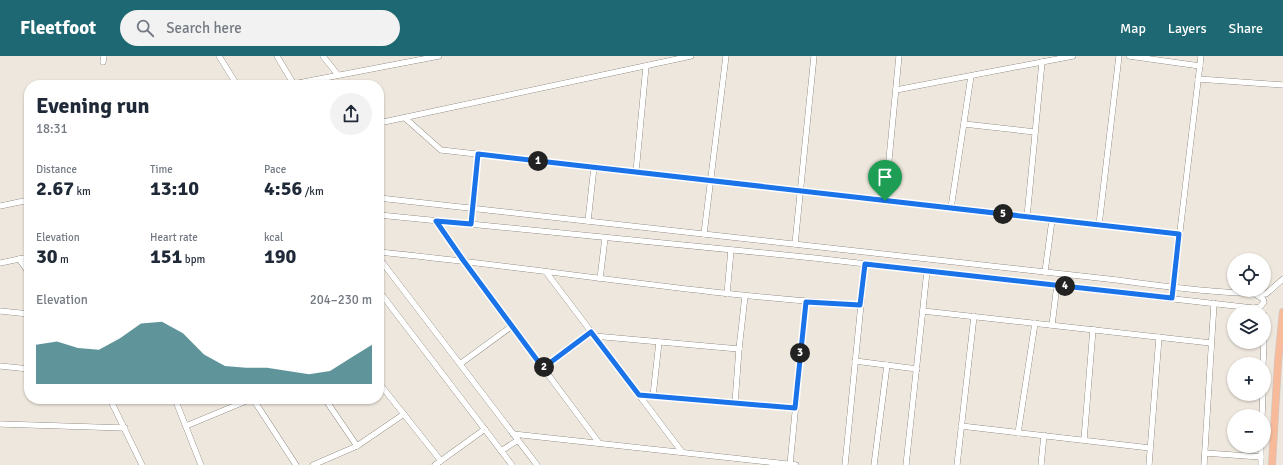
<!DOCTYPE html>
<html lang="en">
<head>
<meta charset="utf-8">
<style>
	body { margin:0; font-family:Signika,sans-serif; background:#f2f2f3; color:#1f2937; height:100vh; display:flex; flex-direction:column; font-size:15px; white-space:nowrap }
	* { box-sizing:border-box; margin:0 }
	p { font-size:13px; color:#747a83 }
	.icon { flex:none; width:22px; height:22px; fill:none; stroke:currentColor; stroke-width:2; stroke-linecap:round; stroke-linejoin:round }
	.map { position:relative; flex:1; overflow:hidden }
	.details { position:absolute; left:24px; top:24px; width:360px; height:324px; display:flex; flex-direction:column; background:#fff; border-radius:16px; box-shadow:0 1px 3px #0004 }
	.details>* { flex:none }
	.tools { position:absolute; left:1227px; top:197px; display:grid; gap:8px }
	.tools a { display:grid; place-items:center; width:44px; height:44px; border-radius:50%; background:#fff; box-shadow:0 1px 3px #0004; font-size:20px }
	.pin { position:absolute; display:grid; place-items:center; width:34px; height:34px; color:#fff; margin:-41px -17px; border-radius:50% 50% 50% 0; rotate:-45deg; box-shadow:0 0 4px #0007 }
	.pin .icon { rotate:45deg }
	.km { position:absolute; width:20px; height:20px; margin:-10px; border-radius:50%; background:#222; color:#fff; font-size:11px; line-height:20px; text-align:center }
	.round { display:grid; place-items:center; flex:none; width:42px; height:42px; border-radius:21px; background:#f2f2f3 }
	.summary { display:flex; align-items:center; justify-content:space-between; height:68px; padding:0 12px }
	h1 { font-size:22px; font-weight:800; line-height:30px }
	.stats { display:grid; grid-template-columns:repeat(3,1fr); gap:6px; height:68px; padding:4px 12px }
	.stats div { display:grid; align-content:center }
	.stats b { font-size:20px; font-weight:800 }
	.stats small { font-size:11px; font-weight:400 }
	.stats p { font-size:11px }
	.chart { height:112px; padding:8px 12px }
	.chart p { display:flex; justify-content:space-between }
	.chart svg { width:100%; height:72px; margin-top:4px; fill:#1d6872; opacity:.7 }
	header { display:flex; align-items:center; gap:24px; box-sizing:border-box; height:56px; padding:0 20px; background:#1d6872; color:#fff }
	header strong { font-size:19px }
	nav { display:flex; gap:22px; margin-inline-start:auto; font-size:14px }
	.search { width:280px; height:36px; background:#f2f2f3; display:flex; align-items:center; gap:10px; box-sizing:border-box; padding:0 14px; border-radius:22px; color:#747a83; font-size:15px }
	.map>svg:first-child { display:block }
</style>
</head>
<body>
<header>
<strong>Fleetfoot</strong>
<div class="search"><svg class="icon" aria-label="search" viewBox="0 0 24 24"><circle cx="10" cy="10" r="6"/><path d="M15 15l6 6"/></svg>Search here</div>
<nav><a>Map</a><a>Layers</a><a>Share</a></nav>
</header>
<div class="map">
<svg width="1283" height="409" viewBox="0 0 1283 409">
	<rect width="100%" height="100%" fill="#eee7dd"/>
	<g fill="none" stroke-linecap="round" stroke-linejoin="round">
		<defs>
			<g id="minor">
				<polyline points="219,0 237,29"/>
				<polyline points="277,0 293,27 293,29"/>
				<polyline points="323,0 338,19"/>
				<polyline points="1129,0 1200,10"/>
				<polyline points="103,6 104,0"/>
				<polyline points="1198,23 1283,29"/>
				<polyline points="288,29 439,0"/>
				<polyline points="896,34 1073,0"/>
				<polyline points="405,62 441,94 1179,178"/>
				<polyline points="379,67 691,0"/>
				<polyline points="964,68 1035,76"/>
				<polyline points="636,116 646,10"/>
				<path d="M379,142l738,82c49,7 99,13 149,14l17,-15"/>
				<polyline points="885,145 899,0"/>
				<polyline points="0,150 29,144"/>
				<polyline points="951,152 971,20"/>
				<polyline points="379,159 814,202 1253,252 1260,256"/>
				<polyline points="1027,161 1042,6"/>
				<polyline points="436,165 463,204 599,387"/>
				<polyline points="588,165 594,111"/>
				<polyline points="471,168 478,98"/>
				<polyline points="1099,169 1119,0"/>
				<polyline points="704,178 726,0"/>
				<polyline points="795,188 814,0"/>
				<path d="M379,196c160,16 320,43 481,53"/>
				<polyline points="379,202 537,409"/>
				<polyline points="19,203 29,217"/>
				<polyline points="0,207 29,201"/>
				<polyline points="546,216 682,396"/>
				<polyline points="1045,216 1052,164"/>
				<polyline points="600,223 605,182"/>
				<polyline points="379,235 512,409"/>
				<polyline points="727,238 731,194"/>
				<polyline points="1172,242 1201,0"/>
				<polyline points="1254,252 1260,251 1264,246 1263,243 1255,238"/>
				<polyline points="0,255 29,258"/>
				<polyline points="923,255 1211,287"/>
				<polyline points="1264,259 1264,274"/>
				<polyline points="1052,269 1057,229"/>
				<polyline points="594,280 739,293"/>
				<polyline points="855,305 917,313"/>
				<polyline points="460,308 512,270"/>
				<polyline points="1263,308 1264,286"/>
				<polyline points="0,310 29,313"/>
				<polyline points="543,312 591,276"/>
				<polyline points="379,327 441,405"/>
				<polyline points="639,339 795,352"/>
				<polyline points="653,340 659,286"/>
				<polyline points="110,343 142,409"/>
				<polyline points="175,343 201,409"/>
				<polyline points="253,343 296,409"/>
				<polyline points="325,343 357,390"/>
				<polyline points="735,347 739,293 745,240"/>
				<polyline points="1262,360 1263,338"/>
				<polyline points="0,368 125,372"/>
				<polyline points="186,370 251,343"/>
				<polyline points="961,370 1150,392"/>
				<polyline points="1018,377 1035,267"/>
				<polyline points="513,378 796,409"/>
				<polyline points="1084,384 1093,273"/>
				<polyline points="501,395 518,384"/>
				<polyline points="1205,397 1261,401"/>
				<polyline points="790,408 806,246"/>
				<polyline points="313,409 357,390 404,358"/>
				<polyline points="435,409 485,373"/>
				<polyline points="845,409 865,208"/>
				<polyline points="874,409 887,309"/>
				<polyline points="906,409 927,215"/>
				<polyline points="957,409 974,260"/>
				<polyline points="1041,409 1044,379"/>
				<polyline points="1149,409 1159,281"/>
				<polyline points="1204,409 1214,247"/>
				<polyline points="1261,409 1261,390"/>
			</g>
			<polyline id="major" points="1272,409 1278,306 1283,256"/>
		</defs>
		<use href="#minor" stroke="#676058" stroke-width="6"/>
		<use href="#major" stroke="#c9c9c8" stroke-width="8"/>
		<use href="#minor" stroke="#fff" stroke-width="5.5"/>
		<use href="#major" stroke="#f7bb9b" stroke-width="7"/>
	</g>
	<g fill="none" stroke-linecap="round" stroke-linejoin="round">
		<defs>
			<polygon id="route" points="478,98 1179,178 1172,242 865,208 860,249 806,246 795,352 639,339 591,276 543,312 463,204 436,165 471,168"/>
		</defs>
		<use href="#route" stroke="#fff" stroke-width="8"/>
		<use href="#route" stroke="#1a73e8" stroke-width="5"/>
	</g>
</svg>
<div class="tools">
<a><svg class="icon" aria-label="locate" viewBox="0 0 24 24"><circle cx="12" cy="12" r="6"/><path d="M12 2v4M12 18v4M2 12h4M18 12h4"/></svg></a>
<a><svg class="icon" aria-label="layers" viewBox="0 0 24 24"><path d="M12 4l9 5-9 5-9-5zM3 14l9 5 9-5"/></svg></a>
<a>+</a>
<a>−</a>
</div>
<div class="pin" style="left:885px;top:145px;background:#1e9e55"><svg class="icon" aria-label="arrive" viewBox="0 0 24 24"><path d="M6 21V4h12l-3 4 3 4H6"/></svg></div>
<b class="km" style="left:538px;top:105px">1</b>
<b class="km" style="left:544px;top:311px">2</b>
<b class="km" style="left:800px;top:297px">3</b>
<b class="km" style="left:1065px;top:230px">4</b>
<b class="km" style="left:1003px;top:158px">5</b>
<section class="details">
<div class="summary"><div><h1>Evening run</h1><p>18:31</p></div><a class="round"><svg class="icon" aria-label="share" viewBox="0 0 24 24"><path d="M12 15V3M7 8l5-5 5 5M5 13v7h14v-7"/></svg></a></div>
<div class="stats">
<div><p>Distance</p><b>2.67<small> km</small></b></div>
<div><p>Time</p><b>13:10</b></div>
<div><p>Pace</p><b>4:56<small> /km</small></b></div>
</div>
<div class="stats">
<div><p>Elevation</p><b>30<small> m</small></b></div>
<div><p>Heart rate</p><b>151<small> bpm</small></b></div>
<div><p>kcal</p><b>190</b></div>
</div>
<div class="chart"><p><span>Elevation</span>204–230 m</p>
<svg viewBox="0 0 160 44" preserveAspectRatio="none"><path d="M0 44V20L10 18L20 22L30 23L40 16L50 7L60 6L70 13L80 26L90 33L100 34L110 34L120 36L130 38L140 36L150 28L160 20V44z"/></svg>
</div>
</section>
</div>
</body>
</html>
